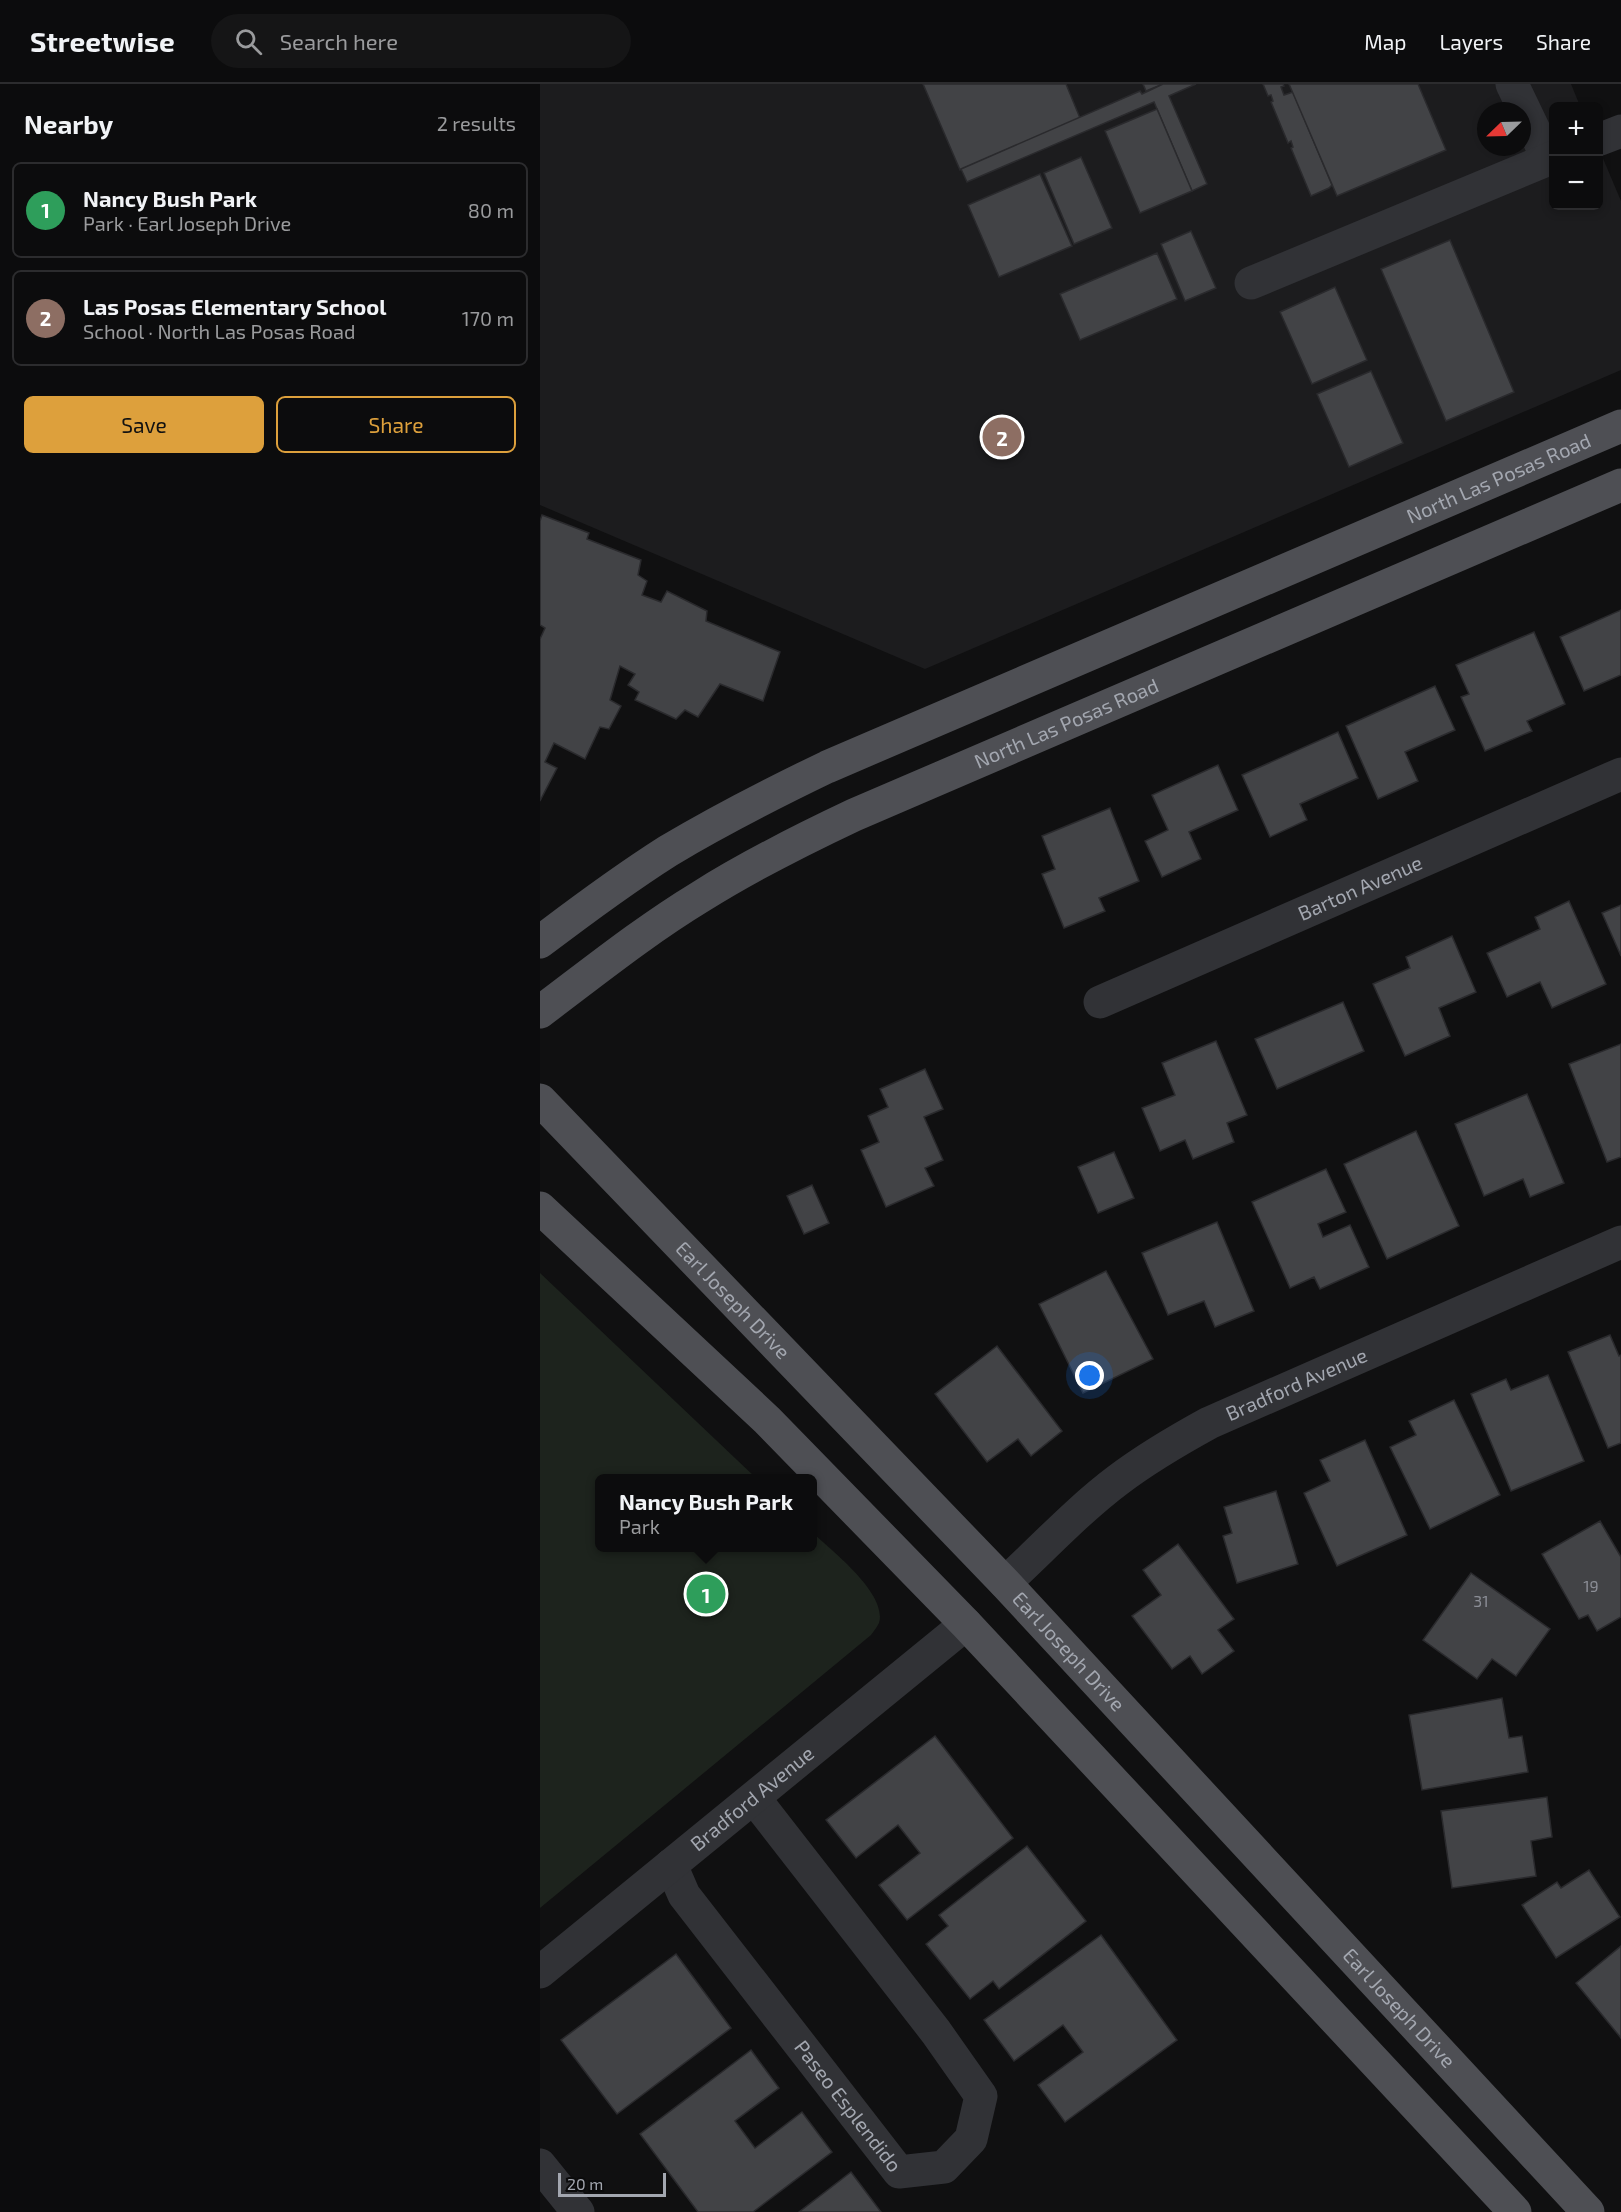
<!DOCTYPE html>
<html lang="en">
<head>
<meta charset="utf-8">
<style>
	:root { --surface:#0c0c0d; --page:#151516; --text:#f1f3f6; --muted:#9a9b9d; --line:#2c2c2e; --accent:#dda03c }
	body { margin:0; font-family:"Exo 2",sans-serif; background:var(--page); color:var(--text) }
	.controls { position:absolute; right:18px; top:18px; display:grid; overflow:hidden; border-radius:9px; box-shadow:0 3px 9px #0003 }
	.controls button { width:54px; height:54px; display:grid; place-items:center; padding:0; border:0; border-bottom:2px solid var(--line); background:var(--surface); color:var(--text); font:30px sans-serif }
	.compass { position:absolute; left:937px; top:18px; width:54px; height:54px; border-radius:50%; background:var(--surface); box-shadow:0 3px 9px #0003; rotate:247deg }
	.scale { position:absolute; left:18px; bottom:15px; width:108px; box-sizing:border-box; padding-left:6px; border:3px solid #a3a7b0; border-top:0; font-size:16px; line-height:21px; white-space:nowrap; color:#a3a7b0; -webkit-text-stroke:4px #0b0b0c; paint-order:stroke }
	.you { position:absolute; left:550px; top:1292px; width:21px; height:21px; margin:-15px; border:4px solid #fff; border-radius:50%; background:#1a73e8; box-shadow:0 0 0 9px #1a73e833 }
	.badge { display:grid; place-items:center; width:39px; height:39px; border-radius:50%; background:var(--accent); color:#fff; font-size:20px; font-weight:700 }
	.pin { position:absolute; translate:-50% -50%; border:3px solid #fff; box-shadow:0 2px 6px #0006 }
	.popup { position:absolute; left:55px; top:1390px; width:222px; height:78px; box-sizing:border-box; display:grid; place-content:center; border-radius:9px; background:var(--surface); filter:drop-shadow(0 2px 4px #0005); font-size:20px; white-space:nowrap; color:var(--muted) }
	.popup b { font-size:22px; color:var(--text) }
	.popup::after { content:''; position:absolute; left:50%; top:100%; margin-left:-12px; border:12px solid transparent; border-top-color:var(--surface) }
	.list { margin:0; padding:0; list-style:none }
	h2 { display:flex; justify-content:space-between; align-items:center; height:78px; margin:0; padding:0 24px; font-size:26px }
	h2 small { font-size:20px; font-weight:400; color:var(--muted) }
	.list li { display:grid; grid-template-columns:39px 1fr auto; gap:18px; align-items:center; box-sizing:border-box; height:96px; margin:0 12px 12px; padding:0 12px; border:2px solid var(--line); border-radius:9px }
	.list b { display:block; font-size:22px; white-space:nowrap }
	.list p { margin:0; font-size:20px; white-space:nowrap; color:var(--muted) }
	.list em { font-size:20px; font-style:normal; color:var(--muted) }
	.actions { display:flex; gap:12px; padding:18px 24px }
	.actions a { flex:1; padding:14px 0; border:2px solid var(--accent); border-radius:9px; text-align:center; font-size:21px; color:var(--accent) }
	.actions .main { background:var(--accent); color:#111 }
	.icon { flex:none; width:33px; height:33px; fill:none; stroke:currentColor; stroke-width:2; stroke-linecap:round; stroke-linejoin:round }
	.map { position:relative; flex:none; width:1081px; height:2128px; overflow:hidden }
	header { display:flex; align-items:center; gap:36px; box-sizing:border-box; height:84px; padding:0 30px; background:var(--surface); border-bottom:2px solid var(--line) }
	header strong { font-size:28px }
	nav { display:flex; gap:33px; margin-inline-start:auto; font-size:21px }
	.search { width:420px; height:54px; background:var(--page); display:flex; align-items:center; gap:15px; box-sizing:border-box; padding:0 21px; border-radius:33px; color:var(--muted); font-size:22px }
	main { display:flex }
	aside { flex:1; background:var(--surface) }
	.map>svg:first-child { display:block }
</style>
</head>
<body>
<header>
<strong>Streetwise</strong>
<div class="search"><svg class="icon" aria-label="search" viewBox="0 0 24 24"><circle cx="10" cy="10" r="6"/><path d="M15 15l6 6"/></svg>Search here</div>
<nav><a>Map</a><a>Layers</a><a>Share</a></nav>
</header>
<main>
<aside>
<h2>Nearby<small>2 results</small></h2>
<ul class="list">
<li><span class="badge" style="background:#2e9e5b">1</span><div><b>Nancy Bush Park</b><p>Park · Earl Joseph Drive</p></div><em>80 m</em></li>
<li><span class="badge" style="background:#8d6e63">2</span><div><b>Las Posas Elementary School</b><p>School · North Las Posas Road</p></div><em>170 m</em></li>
</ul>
<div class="actions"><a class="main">Save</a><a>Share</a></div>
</aside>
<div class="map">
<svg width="1081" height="2128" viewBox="0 0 1081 2128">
	<rect width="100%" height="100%" fill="#101011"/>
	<path fill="#1c1c1e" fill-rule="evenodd" d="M0,0H1031L1040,22H1014V122H1058L1059,65L1081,117V286L385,585L0,421ZM946,27H982V63H946Z"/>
	<path fill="#1d231d" d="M0,1189L216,1394H60V1464H272L273,1449C292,1467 348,1510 339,1539C337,1543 333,1548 331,1551L0,1824Z"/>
	<g fill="#424346" stroke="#2a2a2d" stroke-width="1.5">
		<polygon points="383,0 526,0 540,34 420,86"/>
		<polygon points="603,0 623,0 606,7"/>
		<polygon points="623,0 656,0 629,12 667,100 652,107 614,18 427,98 421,85 600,7 602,10"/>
		<polygon points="723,0 743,0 744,2 741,3 744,11 753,8 792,101 789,104 771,112 751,64 753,63 751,57 748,59 731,18 733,17 731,11 728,12"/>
		<polygon points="749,0 878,0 906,66 797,112"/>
		<polygon points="617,25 652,107 600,129 565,47"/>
		<polygon points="541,73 572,144 534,160 504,89"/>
		<polygon points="500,90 532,162 459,193 428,121"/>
		<polygon points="651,147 676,204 645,217 621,160"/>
		<polygon points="910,156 974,308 906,337 841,185"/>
		<polygon points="617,169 637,215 540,256 520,210"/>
		<polygon points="795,203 827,276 772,300 740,228"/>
		<polygon points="831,287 863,359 809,383 777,310"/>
		<polygon points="2,431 49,449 47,455 101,476 98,491 107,497 102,511 121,518 127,507 167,527 166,537 240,568 223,617 180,600 158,633 145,626 136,635 95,616 99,608 88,601 95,590 80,582 70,616 81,622 69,645 60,643 45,675 14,659 5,678 17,684 0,717 0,555 5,544 0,541 0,437"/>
		<polygon points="1081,526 1081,591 1044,607 1020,553"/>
		<polygon points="994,548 1025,620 987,637 992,647 945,667 921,613 929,610 916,581"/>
		<polygon points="895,602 915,646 865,668 878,697 838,715 806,642"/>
		<polygon points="798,648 818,694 760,720 767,736 730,753 702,691"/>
		<polygon points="678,681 698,726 649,748 661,775 622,793 605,757 628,746 612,711"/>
		<polygon points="570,724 599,797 559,814 565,827 524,844 502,790 515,785 502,752"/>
		<polygon points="1029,817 1066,900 1012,924 1000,898 967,913 947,869 1000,845 995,833"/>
		<polygon points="1081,821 1081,872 1062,829"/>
		<polygon points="912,852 936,908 899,924 910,952 865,972 833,900 870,884 866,873"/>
		<polygon points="803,918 824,967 737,1005 715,955"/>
		<polygon points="676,957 707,1031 687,1039 694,1058 653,1075 645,1056 620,1067 602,1024 635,1011 622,979"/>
		<polygon points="1081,960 1081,1073 1067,1078 1029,980"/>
		<polygon points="385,985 403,1025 384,1033 403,1076 385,1084 394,1102 346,1123 321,1066 339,1058 328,1032 348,1023 340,1005"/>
		<polygon points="987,1010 1024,1099 990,1113 983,1095 944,1112 915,1040"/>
		<polygon points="876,1047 919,1142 847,1175 804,1080"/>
		<polygon points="574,1068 594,1114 558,1129 538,1083"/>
		<polygon points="786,1085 806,1128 778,1140 783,1153 810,1141 829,1183 780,1205 774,1193 750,1204 712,1118"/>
		<polygon points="272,1101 289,1139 264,1150 247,1112"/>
		<polygon points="677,1138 714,1227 675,1243 664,1217 628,1231 602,1169"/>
		<polygon points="566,1187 613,1275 543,1309 499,1220"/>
		<polygon points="1070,1251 1079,1272 1081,1271 1081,1359 1068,1364 1028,1268"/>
		<polygon points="457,1262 522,1347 491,1372 478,1355 447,1378 395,1310"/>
		<polygon points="1008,1291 1044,1377 971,1407 931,1310 966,1295 971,1306"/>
		<polygon points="914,1316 960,1411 890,1445 850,1363 876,1351 869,1337"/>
		<polygon points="825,1356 867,1451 797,1482 764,1409 790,1397 780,1376"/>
		<polygon points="736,1407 758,1480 697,1499 683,1452 692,1449 684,1423"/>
		<polygon points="1060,1437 1081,1473 1081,1533 1057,1547 1048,1531 1039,1535 1002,1470"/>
		<polygon points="638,1460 694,1535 678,1546 694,1567 662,1590 650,1572 632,1585 592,1532 621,1511 603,1486"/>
		<polygon points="931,1489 1010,1545 976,1592 952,1575 937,1595 883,1556"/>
		<polygon points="962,1614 969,1654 982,1652 988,1688 882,1706 869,1631"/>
		<polygon points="395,1652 473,1754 367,1836 339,1801 380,1769 358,1741 316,1774 286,1736"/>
		<polygon points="1007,1713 1012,1753 991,1757 996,1792 912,1804 901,1727"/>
		<polygon points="487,1762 546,1837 459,1905 453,1897 430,1915 386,1860 408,1842 399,1831"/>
		<polygon points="1049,1786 1080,1833 1016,1874 982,1821 1017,1798 1021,1804"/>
		<polygon points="561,1851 637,1956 525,2038 498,2001 543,1968 523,1941 474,1977 444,1936"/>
		<polygon points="1081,1862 1081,1954 1036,1899"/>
		<polygon points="136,1870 191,1944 77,2030 21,1956"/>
		<polygon points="211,1966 239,2004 195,2037 215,2064 262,2028 292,2068 213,2128 158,2128 100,2050"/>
		<polygon points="311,2088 341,2128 259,2128"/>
	</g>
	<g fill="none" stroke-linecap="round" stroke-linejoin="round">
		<g stroke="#313236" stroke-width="33">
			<polyline points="972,0 1008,75"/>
			<polyline points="1058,56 1081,47"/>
			<polyline points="711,199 1014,73"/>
			<path id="s1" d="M560,918L1081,690"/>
			<path id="s2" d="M465,1499C502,1465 538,1426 578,1396C607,1374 638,1356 669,1339L1081,1158"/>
			<path id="s3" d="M131,1781L144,1811L359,2088L404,2083L431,2055L441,2012L396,1948L214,1714"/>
			<path id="s4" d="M0,1888L426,1540"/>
			<polyline points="0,2081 38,2128"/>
		</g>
		<g stroke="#4e4f54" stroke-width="33">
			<path id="s5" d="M0,858C42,826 84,795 128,767C180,736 233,709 287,683L1081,342"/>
			<path id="s6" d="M0,928C52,889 104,847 160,813C209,782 261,756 314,731L1081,401"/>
			<path id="s7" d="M0,1016L465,1499L1048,2128"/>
			<polyline points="0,1124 227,1336 426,1540 975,2128"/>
		</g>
	</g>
	<g text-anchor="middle" stroke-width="5" stroke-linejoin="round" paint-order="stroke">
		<g font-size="16" fill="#8b8e96">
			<text x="1051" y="1508">19</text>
			<text x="941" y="1523">31</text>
		</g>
		<g font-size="20" fill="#a3a7b0" stroke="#0b0b0c">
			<text dy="7" stroke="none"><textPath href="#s5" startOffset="1068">North Las Posas Road</textPath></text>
			<text dy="7" stroke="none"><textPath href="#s6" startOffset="603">North Las Posas Road</textPath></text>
			<text dy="7" stroke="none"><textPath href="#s1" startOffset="284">Barton Avenue</textPath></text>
			<text dy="7" stroke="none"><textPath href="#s7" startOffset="278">Earl Joseph Drive</textPath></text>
			<text dy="7" stroke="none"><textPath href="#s2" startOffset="356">Bradford Avenue</textPath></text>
			<text dy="7" stroke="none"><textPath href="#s7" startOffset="764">Earl Joseph Drive</textPath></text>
			<text dy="7" stroke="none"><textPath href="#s4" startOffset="274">Bradford Avenue</textPath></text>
			<text dy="7" stroke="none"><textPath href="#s7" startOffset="1250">Earl Joseph Drive</textPath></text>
			<text dy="7" stroke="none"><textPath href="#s3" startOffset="300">Paseo Esplendido</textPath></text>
		</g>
	</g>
</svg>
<div class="controls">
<button>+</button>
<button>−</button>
</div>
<svg class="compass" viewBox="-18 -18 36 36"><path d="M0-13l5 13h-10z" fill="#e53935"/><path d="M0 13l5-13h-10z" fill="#9a9b9d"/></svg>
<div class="scale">20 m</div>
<div class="you"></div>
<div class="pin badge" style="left:166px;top:1510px;background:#2e9e5b">1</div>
<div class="popup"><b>Nancy Bush Park</b>Park</div>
<div class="pin badge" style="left:462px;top:353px;background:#8d6e63">2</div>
</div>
</main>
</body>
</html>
